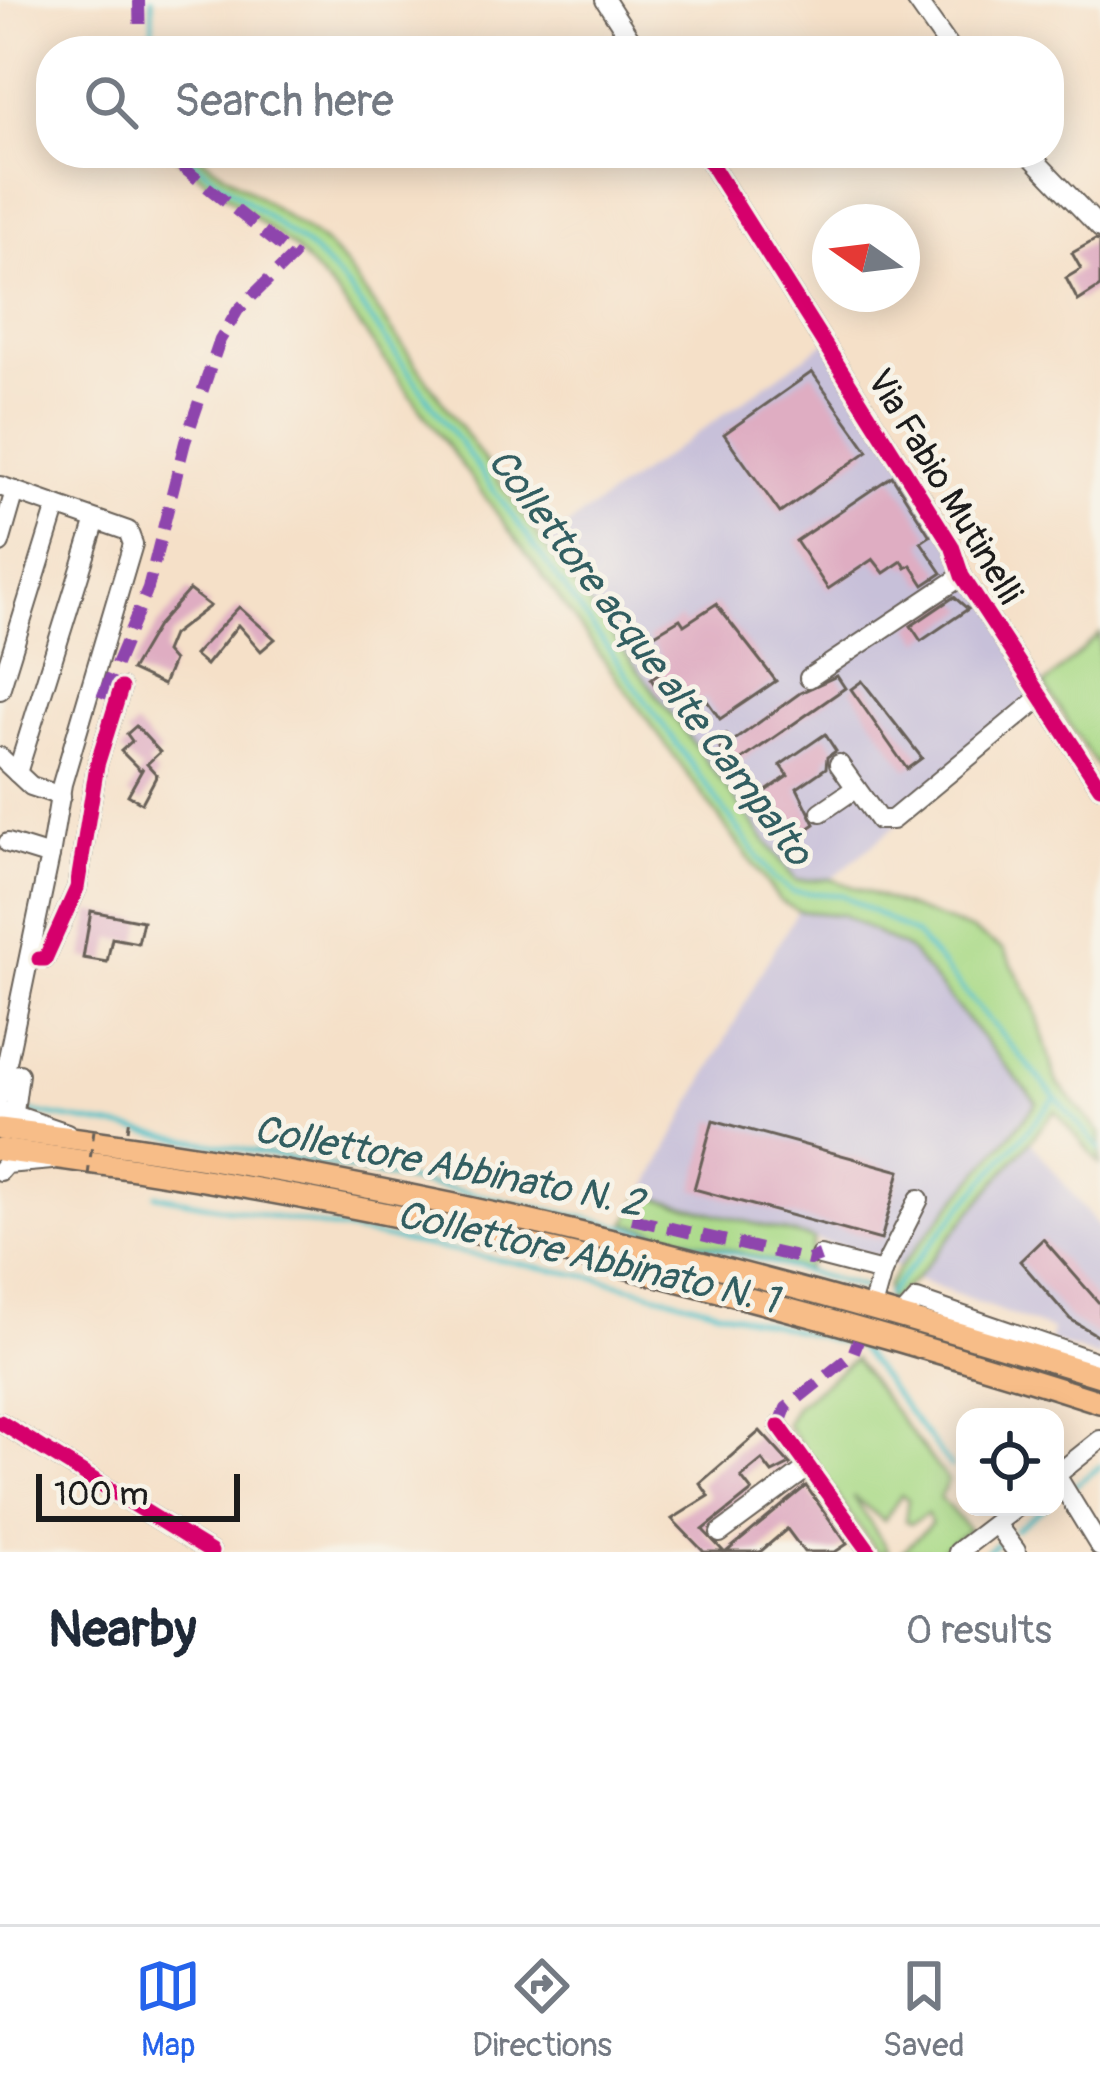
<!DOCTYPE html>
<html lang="en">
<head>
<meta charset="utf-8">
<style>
	:root { --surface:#fff; --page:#f2f2f3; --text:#1f2937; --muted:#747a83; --line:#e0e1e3; --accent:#2563eb }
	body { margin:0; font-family:Pangolin,sans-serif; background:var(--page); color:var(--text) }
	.controls { position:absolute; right:36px; bottom:36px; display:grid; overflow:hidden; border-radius:24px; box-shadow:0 6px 30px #0003 }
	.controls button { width:108px; height:108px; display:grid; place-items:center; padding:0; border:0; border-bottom:3px solid var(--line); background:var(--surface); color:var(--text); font:60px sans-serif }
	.compass { position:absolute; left:812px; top:204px; width:108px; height:108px; border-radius:50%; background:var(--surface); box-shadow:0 6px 30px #0003; rotate:284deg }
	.scale { position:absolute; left:36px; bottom:30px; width:204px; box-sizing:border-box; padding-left:12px; border:6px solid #1c1c1c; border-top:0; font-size:33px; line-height:42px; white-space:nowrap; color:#1c1c1c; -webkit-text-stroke:9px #f7f3e8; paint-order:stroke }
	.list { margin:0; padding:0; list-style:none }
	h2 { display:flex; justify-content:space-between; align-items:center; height:156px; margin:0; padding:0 48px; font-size:51px }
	h2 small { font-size:39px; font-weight:400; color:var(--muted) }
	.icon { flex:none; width:66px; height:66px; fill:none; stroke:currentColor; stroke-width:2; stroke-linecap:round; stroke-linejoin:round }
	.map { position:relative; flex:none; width:1100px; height:1552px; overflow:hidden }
	.search { position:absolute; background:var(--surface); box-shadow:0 6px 30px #0003; left:36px; right:36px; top:36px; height:132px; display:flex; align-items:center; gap:30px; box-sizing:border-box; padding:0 42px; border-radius:48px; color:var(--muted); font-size:45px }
	.sheet { height:372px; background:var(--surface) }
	nav { display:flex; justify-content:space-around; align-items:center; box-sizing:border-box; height:168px; border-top:3px solid var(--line); background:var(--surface); font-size:33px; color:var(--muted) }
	nav a { display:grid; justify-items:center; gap:6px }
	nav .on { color:var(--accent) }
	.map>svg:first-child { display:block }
</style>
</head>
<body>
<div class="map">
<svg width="1100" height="1552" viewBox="0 0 1100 1552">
	<rect width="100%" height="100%" fill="#f7f3e8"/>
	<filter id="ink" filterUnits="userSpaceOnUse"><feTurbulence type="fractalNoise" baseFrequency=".00833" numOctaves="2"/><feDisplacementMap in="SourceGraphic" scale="24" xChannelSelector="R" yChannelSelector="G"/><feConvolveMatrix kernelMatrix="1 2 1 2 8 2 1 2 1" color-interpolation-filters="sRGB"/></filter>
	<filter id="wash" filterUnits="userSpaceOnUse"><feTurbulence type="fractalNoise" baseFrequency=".004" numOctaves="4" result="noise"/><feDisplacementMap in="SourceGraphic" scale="48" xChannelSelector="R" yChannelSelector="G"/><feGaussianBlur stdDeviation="2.7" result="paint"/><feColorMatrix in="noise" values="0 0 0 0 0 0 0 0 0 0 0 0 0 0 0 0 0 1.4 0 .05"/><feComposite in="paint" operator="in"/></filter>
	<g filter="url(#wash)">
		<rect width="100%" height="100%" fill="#f5e0c8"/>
		<g fill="#c7c0d9">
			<polygon points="830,339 1044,685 909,815 831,879 796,882 543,543"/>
			<polygon points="819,910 843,915 909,950 1037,1104 899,1268 877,1256 643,1195 765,965 798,911"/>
			<polygon points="1030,1140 1100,1229 1100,1358 1050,1341 1052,1330 915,1279"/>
		</g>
		<g fill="#aada88" stroke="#637b52" stroke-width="3">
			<polygon points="171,153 195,153 323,242 346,266 543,543 796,881 831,879 971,930 1004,950 1034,1004 1056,1081 1100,1133 1100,1164 1055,1111 915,1279 887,1303 887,1286 899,1268 1037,1103 909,950 843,915 798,911 779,900 339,297 294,248"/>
			<polygon points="1100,634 1100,771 1044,685"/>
			<polygon points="643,1195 814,1239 806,1270 626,1223"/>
			<polygon points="854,1359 948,1481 940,1497 969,1530 938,1552 902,1552 931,1524 927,1514 910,1524 905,1521 908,1499 901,1495 884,1521 853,1496 889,1552 877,1552 786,1424 796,1406"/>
		</g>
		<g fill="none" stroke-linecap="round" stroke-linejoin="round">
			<g stroke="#53c1c9" stroke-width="4.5">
				<polyline points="152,0 153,51"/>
				<polyline points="183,153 314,252 349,289 774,879 793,892 842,895 915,934 1100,1149"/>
				<path d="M32,1112C312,1161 590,1210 864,1288"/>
				<polyline points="156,1195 596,1278 858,1347 951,1467"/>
				<polyline points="887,1295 1055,1098"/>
				<polyline points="1074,1486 1100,1466"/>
				<polyline points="1015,1530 1046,1507"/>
				<polyline points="986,1552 997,1544"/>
			</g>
		</g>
		<g id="blocks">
			<g fill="#dfadc2">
				<polygon points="1095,240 1100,241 1100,287 1078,301 1066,278 1081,269 1072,253"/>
				<polygon points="812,372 868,451 780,513 724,434"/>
				<polygon points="892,476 930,536 921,542 942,573 924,585 911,565 906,568 902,561 884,573 873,559 828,589 796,541"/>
				<polygon points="189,590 210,606 172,635 165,652 173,661 163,685 131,670 157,626"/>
				<polygon points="954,597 968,609 921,641 911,626"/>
				<polygon points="716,604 776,681 720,719 705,698 695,706 677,683 661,694 651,679 668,666 648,638 680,619 684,625"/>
				<polygon points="239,607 275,639 261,651 238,625 206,665 194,655"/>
				<polygon points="837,676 845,688 733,766 716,742 726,734 732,742 800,693"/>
				<polygon points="862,681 922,758 907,769 851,689"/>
				<polygon points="136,726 160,752 147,764 157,775 142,803 128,795 143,768 140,770 121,751 132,741 127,734"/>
				<polygon points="825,734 836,751 827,757 826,768 797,788 815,824 796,837 765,792 788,776 780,765"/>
				<polygon points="91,911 143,921 138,943 112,938 107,962 83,958"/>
				<polygon points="713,1120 900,1171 881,1240 694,1189"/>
				<polygon points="1043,1239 1100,1304 1100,1337 1070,1319 1020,1261"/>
				<polygon points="760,1431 790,1464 772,1473 762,1460 741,1477 752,1491 703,1530 724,1552 704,1552 672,1519 709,1496 700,1483"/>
				<polygon points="806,1486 847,1544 835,1552 804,1552 787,1529 760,1552 726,1552"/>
			</g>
		</g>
	</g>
	<g filter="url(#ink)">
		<use href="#blocks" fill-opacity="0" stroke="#686158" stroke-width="3"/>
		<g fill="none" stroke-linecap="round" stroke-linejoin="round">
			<g stroke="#686158" stroke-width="22">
				<g id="minor">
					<polyline points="605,0 638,51"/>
					<polyline points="916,0 952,51"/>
					<polyline points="704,153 952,546 962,576 1100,787"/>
					<polyline points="1028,153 1100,228"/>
					<polyline points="0,486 128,531 133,544 62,784 50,856"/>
					<polyline points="0,543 15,491"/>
					<polyline points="809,678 962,576"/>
					<polyline points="0,690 57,506"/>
					<polyline points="0,757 31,786 61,796"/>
					<polyline points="839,764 879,820 892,820 1041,697"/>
					<polyline points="17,773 96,520"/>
					<polyline points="821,812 856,788"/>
					<polyline points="39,959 45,959 77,888 97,765 121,688"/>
					<polyline points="0,1096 50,856 8,843"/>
					<polyline points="0,1110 67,1133"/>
					<polyline points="14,1112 19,1074"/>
					<polyline points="0,1171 6,1164 52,1160"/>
					<polyline points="820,1256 882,1272 872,1308"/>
					<polyline points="882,1272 919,1199"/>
					<polyline points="903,1316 917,1300 1100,1363"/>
					<polyline points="0,1422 211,1552"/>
					<polyline points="779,1426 870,1552"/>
					<polyline points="1056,1475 1100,1547"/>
					<polyline points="1055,1476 1100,1440"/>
					<polyline points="996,1524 1016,1551"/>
					<polyline points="720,1533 809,1467"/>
					<polyline points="958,1552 1017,1507"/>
				</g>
			</g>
			<g stroke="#686158" stroke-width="26">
				<g id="major">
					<path d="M0,1129C373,1173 741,1265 1100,1376"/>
					<path d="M0,1150C375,1197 741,1287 1100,1402"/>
				</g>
			</g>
			<polyline stroke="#686158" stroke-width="3" stroke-dasharray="9 9" stroke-linecap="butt" points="128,1130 130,1117"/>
			<use href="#minor" stroke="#fff" stroke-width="18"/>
			<use href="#major" stroke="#f7bd88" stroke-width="21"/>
			<polyline stroke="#686158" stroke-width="3" stroke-dasharray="9 9" stroke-linecap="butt" points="88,1175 94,1130"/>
			<g stroke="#8e44ad" stroke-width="12" stroke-dasharray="24 12" stroke-linecap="butt">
				<polyline points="139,0 140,51"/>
				<polyline points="102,698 148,588 185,442 220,340 238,310 293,256 165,153"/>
				<polyline points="632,1219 809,1260 820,1256"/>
				<polyline points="779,1426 786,1408 853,1354 858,1341"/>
			</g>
			<g stroke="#f7f3e8" stroke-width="22">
				<g id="cycleway">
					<polyline points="704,153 952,546 962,576 1100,787"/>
					<polyline points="39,959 45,959 77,888 97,765 121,688"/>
					<polyline points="0,1422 211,1552"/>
					<polyline points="779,1426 870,1552"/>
				</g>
			</g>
			<use href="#cycleway" stroke="#d6006c" stroke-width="15"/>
		</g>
	</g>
	<g text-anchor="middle" stroke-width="10" stroke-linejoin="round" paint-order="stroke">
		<g font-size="36" fill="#1c1c1c" stroke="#f7f3e8">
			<text transform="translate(946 486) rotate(59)" y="13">Via Fabio Mutinelli</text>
		</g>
		<g font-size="39" font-style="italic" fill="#325e61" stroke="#f7f3e8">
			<text transform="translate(651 656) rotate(53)" y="14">Collettore acque alte Campalto</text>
			<text transform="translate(449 1165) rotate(11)" y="14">Collettore Abbinato N. 2</text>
			<text transform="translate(588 1256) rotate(13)" y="14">Collettore Abbinato N. 1</text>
		</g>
	</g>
</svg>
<div class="controls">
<button><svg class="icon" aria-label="locate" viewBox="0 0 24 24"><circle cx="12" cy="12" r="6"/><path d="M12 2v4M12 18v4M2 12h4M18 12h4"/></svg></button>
</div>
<svg class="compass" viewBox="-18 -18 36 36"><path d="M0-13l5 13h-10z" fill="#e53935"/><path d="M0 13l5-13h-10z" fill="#747a83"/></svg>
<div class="scale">100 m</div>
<div class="search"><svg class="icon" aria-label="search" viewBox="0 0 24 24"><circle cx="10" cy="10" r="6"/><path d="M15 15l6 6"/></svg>Search here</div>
</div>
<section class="sheet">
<h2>Nearby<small>0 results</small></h2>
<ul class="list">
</ul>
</section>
<nav>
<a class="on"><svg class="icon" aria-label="map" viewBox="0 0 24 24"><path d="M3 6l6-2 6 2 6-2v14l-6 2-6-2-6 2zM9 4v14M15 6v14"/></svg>Map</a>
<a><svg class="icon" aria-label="directions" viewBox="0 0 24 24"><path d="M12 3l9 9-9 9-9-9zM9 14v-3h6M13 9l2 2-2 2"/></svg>Directions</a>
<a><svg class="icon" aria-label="saved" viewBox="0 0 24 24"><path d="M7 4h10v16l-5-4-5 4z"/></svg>Saved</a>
</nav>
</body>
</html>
